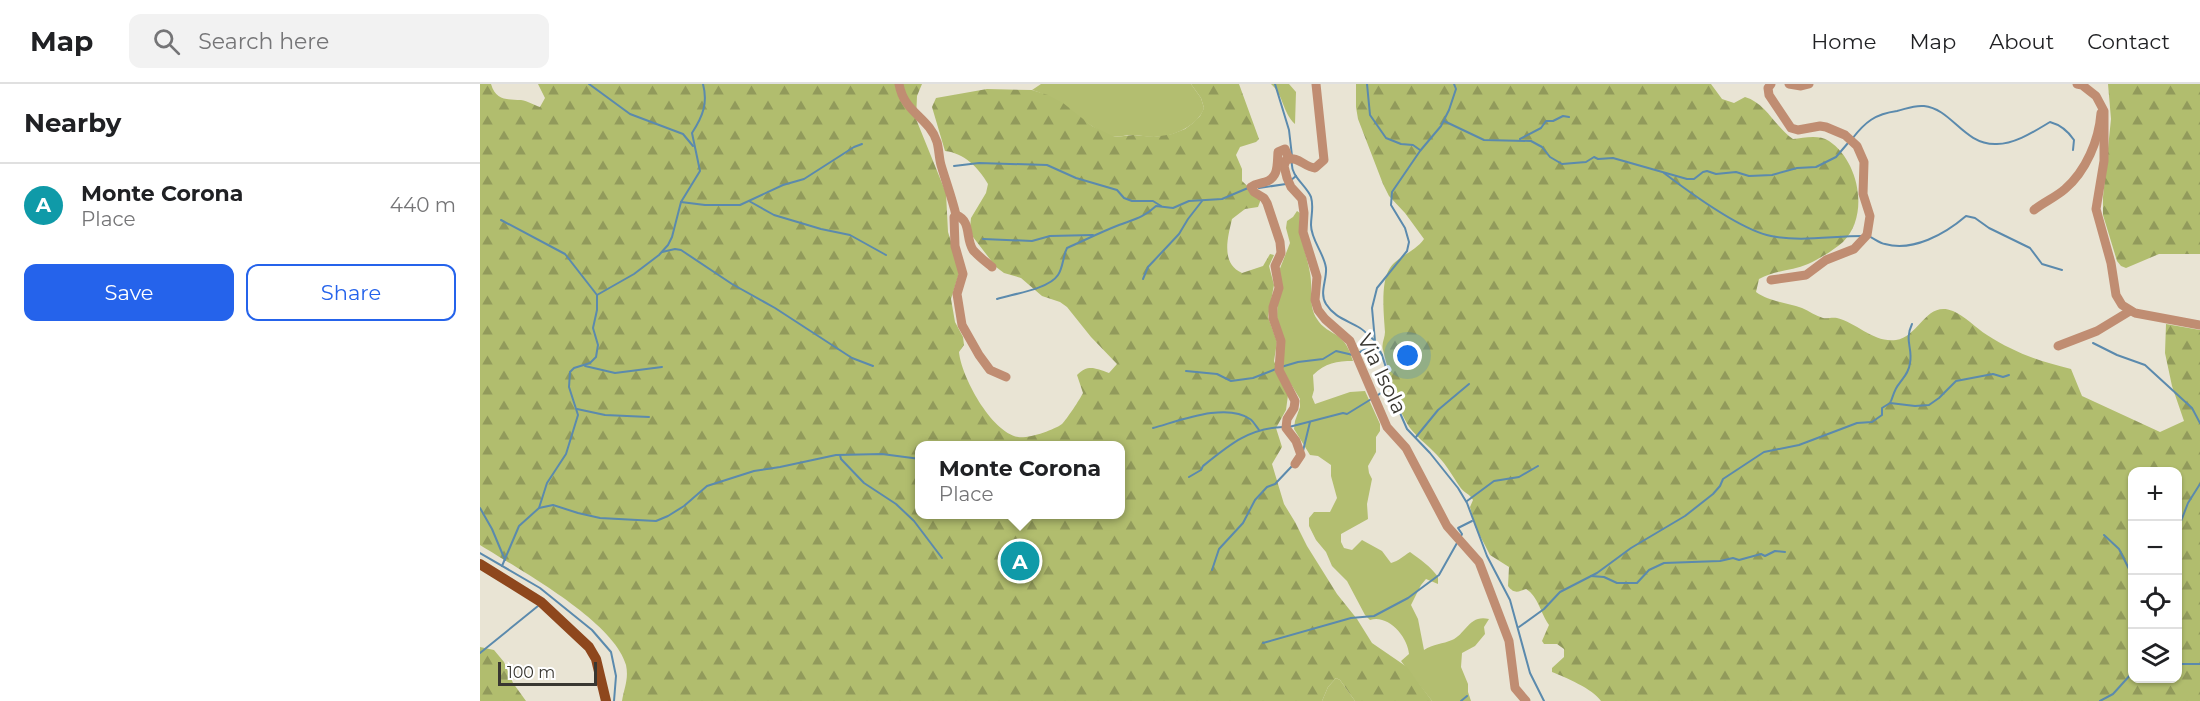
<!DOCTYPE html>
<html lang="en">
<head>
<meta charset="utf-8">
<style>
	:root { --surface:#fff; --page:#f2f2f2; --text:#202124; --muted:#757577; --line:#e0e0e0; --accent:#2563eb }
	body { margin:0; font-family:Montserrat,sans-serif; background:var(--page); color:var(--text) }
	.controls { position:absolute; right:18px; bottom:18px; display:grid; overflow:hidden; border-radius:12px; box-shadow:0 2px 4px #0004 }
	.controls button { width:54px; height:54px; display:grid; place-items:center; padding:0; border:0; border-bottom:2px solid var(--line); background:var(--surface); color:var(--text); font:30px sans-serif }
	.scale { position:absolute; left:18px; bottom:15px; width:99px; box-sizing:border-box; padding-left:6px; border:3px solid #393731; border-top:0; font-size:16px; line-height:21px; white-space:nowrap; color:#393731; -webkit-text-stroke:4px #fff; paint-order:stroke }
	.you { position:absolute; left:928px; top:272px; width:21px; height:21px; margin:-15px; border:4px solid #fff; border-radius:50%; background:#1a73e8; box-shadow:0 0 0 9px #1a73e833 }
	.badge { display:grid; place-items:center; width:39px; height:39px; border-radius:50%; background:var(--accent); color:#fff; font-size:20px; font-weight:700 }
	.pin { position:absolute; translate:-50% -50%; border:3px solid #fff; box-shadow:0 2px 6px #0006 }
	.popup { position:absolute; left:435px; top:357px; width:210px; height:78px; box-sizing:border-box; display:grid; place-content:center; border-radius:12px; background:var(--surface); filter:drop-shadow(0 2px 4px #0005); font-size:20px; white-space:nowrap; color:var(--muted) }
	.popup b { font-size:22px; color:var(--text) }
	.popup::after { content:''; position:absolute; left:50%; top:100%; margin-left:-12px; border:12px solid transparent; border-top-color:var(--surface) }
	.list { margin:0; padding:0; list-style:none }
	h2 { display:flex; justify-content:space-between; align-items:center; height:78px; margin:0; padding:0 24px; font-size:26px }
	h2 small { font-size:20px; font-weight:400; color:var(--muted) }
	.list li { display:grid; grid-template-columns:39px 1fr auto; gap:18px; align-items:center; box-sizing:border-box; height:84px; padding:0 24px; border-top:2px solid var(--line) }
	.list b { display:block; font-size:22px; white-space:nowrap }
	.list p { margin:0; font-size:20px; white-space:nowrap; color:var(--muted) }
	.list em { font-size:20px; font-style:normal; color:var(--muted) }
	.actions { display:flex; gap:12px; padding:18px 24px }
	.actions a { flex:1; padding:14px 0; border:2px solid var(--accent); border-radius:12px; text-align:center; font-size:21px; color:var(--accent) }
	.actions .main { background:var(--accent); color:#fff }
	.icon { flex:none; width:33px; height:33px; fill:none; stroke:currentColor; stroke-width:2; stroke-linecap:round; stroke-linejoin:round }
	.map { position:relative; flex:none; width:1720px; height:617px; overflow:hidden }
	header { display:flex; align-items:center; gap:36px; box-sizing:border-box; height:84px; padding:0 30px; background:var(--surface); border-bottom:2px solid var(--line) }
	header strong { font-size:28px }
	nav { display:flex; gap:33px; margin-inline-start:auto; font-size:21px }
	.search { width:420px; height:54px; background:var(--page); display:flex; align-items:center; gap:15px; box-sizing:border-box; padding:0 21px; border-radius:12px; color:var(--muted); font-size:22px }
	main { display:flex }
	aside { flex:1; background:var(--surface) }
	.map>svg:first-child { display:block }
</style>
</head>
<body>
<header>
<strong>Map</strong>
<div class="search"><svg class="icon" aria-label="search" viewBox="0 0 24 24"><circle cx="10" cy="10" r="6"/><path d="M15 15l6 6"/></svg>Search here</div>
<nav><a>Home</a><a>Map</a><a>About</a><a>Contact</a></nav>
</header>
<main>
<aside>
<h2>Nearby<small></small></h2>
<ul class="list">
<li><span class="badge" style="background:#0f9aa8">A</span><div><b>Monte Corona</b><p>Place</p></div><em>440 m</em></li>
</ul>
<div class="actions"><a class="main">Save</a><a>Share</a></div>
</aside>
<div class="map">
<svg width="1720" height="617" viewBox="0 0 1720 617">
	<defs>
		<pattern id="forest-firs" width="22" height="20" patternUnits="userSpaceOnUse" patternTransform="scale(1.5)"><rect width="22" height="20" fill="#b1bd6e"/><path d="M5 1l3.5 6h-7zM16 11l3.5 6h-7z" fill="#919a5b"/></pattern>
	</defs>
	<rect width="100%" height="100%" fill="#e9e4d4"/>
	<g fill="#b3be70">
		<path d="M561,0H711L721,14L724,24C718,42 693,53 674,53C667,53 659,51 651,51C643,51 635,55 628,51C600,38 585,16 552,6Z"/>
		<path d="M791,0H809L816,8L815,40C802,28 804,11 791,0Z"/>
		<path d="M817,127L820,129C818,154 826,166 830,189C833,204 828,222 837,235C842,244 851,247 859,253C867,259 870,268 873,277C857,277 845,279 833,291L834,306L832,313L835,320L870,308L885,307L900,340V347L896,353V368L888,382L889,389L892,395L887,420L888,435L861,450V458L864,464L872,466L882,456L902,467L911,479C919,477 923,472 930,468C941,476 950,482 958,493V500L946,495L941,501L931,521L938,535L944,566C953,560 963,560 972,556C986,550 989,530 1009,535L1004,543L1005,550L995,562L982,569L981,583L988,600V608L991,617H952L921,577L929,570C928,553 908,530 890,536L885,531L867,497L852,482L846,468L836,456L829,442V434L834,428H850L857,414L851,392V381L838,372L830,371L814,345L815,337L820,323V315L803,287L797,233L799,187L810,159L806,144L807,137L813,133Z"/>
		<polygon points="856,594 860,596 875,617 842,617 848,603"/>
	</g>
	<g fill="url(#forest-firs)" fill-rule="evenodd">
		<path d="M0,0H11C16,17 27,15 41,16C48,17 54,21 60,23L65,14L58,0H442L437,12L436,35L466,109L468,148L480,186L471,215L475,238L483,253L484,261L479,268C481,292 511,348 538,353C548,355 574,346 582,340C587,335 600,315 603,309L597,291C608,280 615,284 629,289L637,280L611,253L587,223L580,218L562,212L541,194L524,189L516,183L493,153L490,144L491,134L506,109L508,100C499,84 484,69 465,67L452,23L456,14L507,5L552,6L568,11L583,19L612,42L635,53L653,51L675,53L692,50L705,45L713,39L720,32L724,24L721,14L711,0H759L779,55L776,58L760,63L756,71L762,85V97L781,115L778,123L765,125L752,135C748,153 740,179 762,189L783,182L790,170L794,171L789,182L794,201L788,233L797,258L794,277L808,311L806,326L796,344L802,363L792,380L804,420L815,438L827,462L857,510L877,535L892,559L927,583L952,617H875L860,596L856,594L848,603L842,617H142C144,604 149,595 146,581C134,537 38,485 0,461ZM440,362H640V430H440Z"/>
		<path d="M876,0H1231L1242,15L1254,19L1265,13C1286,19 1295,43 1313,55C1324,54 1338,50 1349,57C1379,77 1390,131 1363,158C1354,166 1339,175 1328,180C1312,187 1295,186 1279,195L1276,208C1290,218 1306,218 1322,224C1329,227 1336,232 1343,234C1347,235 1352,233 1357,234C1377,239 1394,259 1416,256C1440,252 1446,216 1473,227C1485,232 1496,244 1507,251C1535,269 1559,277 1591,285L1602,312L1680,348L1704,337L1692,302L1685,269L1686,240L1720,246V617H1121C1113,605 1085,593 1072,588V584L1084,573V565L1077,560H1064L1062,557L1069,541C1061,530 1058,512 1046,505C1038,508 1034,510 1028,502L1029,483L1010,471L995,442L990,423L993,416C990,410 984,409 980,403C972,391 964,377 953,367C945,359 937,353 930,344C915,322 910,291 903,266C901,260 905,254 905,248C904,232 900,198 910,184C917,173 936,167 944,155L925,129L909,112L903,100L878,35L876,23ZM1652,388H1698V594H1652Z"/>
		<polygon points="1628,0 1720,0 1720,170 1679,170 1646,184 1641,182 1637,177 1623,131 1623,113 1631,35"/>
		<polygon points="0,563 14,566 24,578 33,599 46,617 0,617"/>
	</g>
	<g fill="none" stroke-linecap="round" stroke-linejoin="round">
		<g stroke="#5b8aad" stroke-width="2">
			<polyline points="109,0 150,30 203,50 213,62"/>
			<polyline points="795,0 809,46 812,72"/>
			<polyline points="887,0 890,31 906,54 921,60 933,61 940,66"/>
			<polyline points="974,0 976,5 969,26 961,42 940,67 912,108 911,121 925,144 929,158 927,167 897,204 892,224 895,257 902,271 920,329 927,345 950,369 978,404 987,419 1007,472 1030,516 1050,589 1064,617"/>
			<polyline points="964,37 1004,56 1051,57 1062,63 1070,73 1082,80 1106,78 1114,73 1118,75 1133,74 1207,95 1214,95 1223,88 1227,87 1236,90 1256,88 1269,92 1292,91 1317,84 1336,83 1356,73 1368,59"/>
			<polyline points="1040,55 1061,44 1066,37 1073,37 1083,32 1089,33"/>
			<path d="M1372,55C1385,38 1395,30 1417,27C1426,25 1433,21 1444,22C1472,25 1483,60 1515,60C1534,61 1555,47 1570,38C1581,41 1588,47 1594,56L1593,66"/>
			<path d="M812,78C810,92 826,101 831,113C834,123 831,131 831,141C831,156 844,169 846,184C847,196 839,209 846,220C855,234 867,236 880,244C885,247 889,252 894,256"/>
			<polyline points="474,82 499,79 567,81 596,94 637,106 644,114 652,117 673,117 681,122"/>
			<path d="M1184,89C1209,108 1261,146 1291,152C1320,158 1353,152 1382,152"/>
			<polyline points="810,97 816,92"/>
			<polyline points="779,104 806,100"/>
			<polyline points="269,117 294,131 341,145 370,151 406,171"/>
			<polyline points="201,118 225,121 260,121 303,101 324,95 374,63 382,60"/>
			<polyline points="21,136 85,170 117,211 117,226 113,244 118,261 116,273 110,279 94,284 90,288 89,303 98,331 86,370 67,399 59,424"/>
			<path d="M1388,152C1394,154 1399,159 1405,160C1433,168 1465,150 1486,132L1495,134L1509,144L1550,164L1562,180L1582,186"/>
			<polyline points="503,155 552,157 570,152 613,151"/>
			<polyline points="182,168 195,165 201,166 252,200 295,224 372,274 393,282"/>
			<polyline points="663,195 668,183 699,150 708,135 722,117"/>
			<path d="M117,211L154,190L179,171L188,161L192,153L201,118L220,87L212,49C223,32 228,19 223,0"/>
			<path d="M517,215C533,210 569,205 578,191C583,184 583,172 587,164C605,156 621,148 639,141C655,135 663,134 676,122L693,124L709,117L742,115L768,104"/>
			<polyline points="1613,259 1637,271 1665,281 1712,324 1720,339"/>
			<polyline points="878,269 888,264 902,271"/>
			<polyline points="105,282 135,289 182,283"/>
			<polyline points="801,283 818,278 843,275 856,267 873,271"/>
			<polyline points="706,287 737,290 751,297 773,294 796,285"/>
			<polyline points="898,311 910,302"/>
			<path d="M1411,317C1413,312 1415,304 1419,300C1424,293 1429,288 1430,279C1433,264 1424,257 1432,240"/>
			<polyline points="97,325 125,331 169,333"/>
			<polyline points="809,343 863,329 867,330 893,314"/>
			<path d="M673,344C699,337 746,318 770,335C773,337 776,342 779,346"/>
			<polyline points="936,353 958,326 989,300"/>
			<polyline points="823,367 830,338"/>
			<polyline points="360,371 361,375 384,399 416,420 434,437 462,474"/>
			<path d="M709,393L721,386L723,382C749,361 769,344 803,343"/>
			<polyline points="987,417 1014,397 1039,393 1058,382"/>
			<polyline points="0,424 12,445 25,476"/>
			<polyline points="1698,445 1708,419 1720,400"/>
			<polyline points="1624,451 1639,465 1652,491"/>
			<polyline points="980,454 982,450 978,444 992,437"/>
			<polyline points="0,469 60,504 112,546 131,568 136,592 134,617"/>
			<polyline points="22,482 39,442 59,424 73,421 98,429 120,434 176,437 188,432 204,422 227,402 274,387 300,383 356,371 402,370 440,375"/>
			<polyline points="732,486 739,465 763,439 775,416 787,403 795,400 813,381"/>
			<polyline points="1111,492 1124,493 1137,499 1157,499 1169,486 1184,479 1240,477 1253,474 1259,476 1281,470 1285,472 1295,467 1305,468"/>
			<polyline points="1039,543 1064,525 1080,508 1117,489 1151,464 1205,432 1233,410 1240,402 1243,395 1284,368 1319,361 1377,339 1392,338 1402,331 1402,324 1410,319 1435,322 1449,321 1459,314 1476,297 1513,290 1523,293 1529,291"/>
			<polyline points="783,559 871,534 894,532 928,514 959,491 977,459"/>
			<polyline points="0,569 58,522"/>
			<polyline points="1698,580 1720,580"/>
			<polyline points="981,617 987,612"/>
			<polyline points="1620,617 1633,610 1652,589"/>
		</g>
		<g stroke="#c08d72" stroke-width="9">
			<path d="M419,0C424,29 449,33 457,58C459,65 459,74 461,81C466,98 472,114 476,131L474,133L475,162L483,190L477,210L482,241L499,271L510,286L526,293"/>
			<path d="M836,0L844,76L835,84C824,83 818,71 806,76L804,82L807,94L811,103L822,115L824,129L823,148L837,193L835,216L838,226L845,235L870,257L907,343L926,364L967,442L999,478L1029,557L1035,604L1046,617"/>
			<polyline points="1291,0 1288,4 1289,11 1311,44 1318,46 1340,42 1346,43 1365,51 1377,62 1384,78 1383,110 1390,132 1387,151 1374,165 1346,176 1326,191 1291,196"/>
			<polyline points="1309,0 1321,2 1329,0"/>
			<polyline points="1597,0 1602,1 1616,12 1624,27 1624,77 1616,125 1631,179 1636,211 1642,221 1655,229 1720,241"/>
			<path d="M809,75L805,65L798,68C797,80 799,94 785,98C779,100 776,99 771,103L774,108L784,114L787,119L800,158L801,169L795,182L799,204L793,223V234L801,257L799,286L815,317L814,324L807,335L806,344L816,357L821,371L815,380"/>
			<path d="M1554,126C1564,118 1576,113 1585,105C1606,87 1619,56 1621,29"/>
			<path d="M476,131C492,137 485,154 493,166C498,172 506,178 512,183"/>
			<polyline points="1578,262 1617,247 1650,227"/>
		</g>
		<polyline stroke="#8e471d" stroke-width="10" points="0,480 61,518 109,563 116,575 126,617"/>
	</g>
	<g text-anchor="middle" stroke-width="6" stroke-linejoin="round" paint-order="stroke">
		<g font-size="21" fill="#393731" stroke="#fff">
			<text transform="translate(902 290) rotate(64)" y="7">Via Isola</text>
		</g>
	</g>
</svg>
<div class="controls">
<button>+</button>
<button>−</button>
<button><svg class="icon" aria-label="locate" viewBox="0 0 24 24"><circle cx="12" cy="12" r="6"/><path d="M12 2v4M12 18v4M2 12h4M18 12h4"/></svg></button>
<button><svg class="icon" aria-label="layers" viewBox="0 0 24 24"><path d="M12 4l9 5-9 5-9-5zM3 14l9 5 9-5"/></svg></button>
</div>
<div class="scale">100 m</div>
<div class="you"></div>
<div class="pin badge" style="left:540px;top:477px;background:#0f9aa8">A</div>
<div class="popup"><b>Monte Corona</b>Place</div>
</div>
</main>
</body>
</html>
